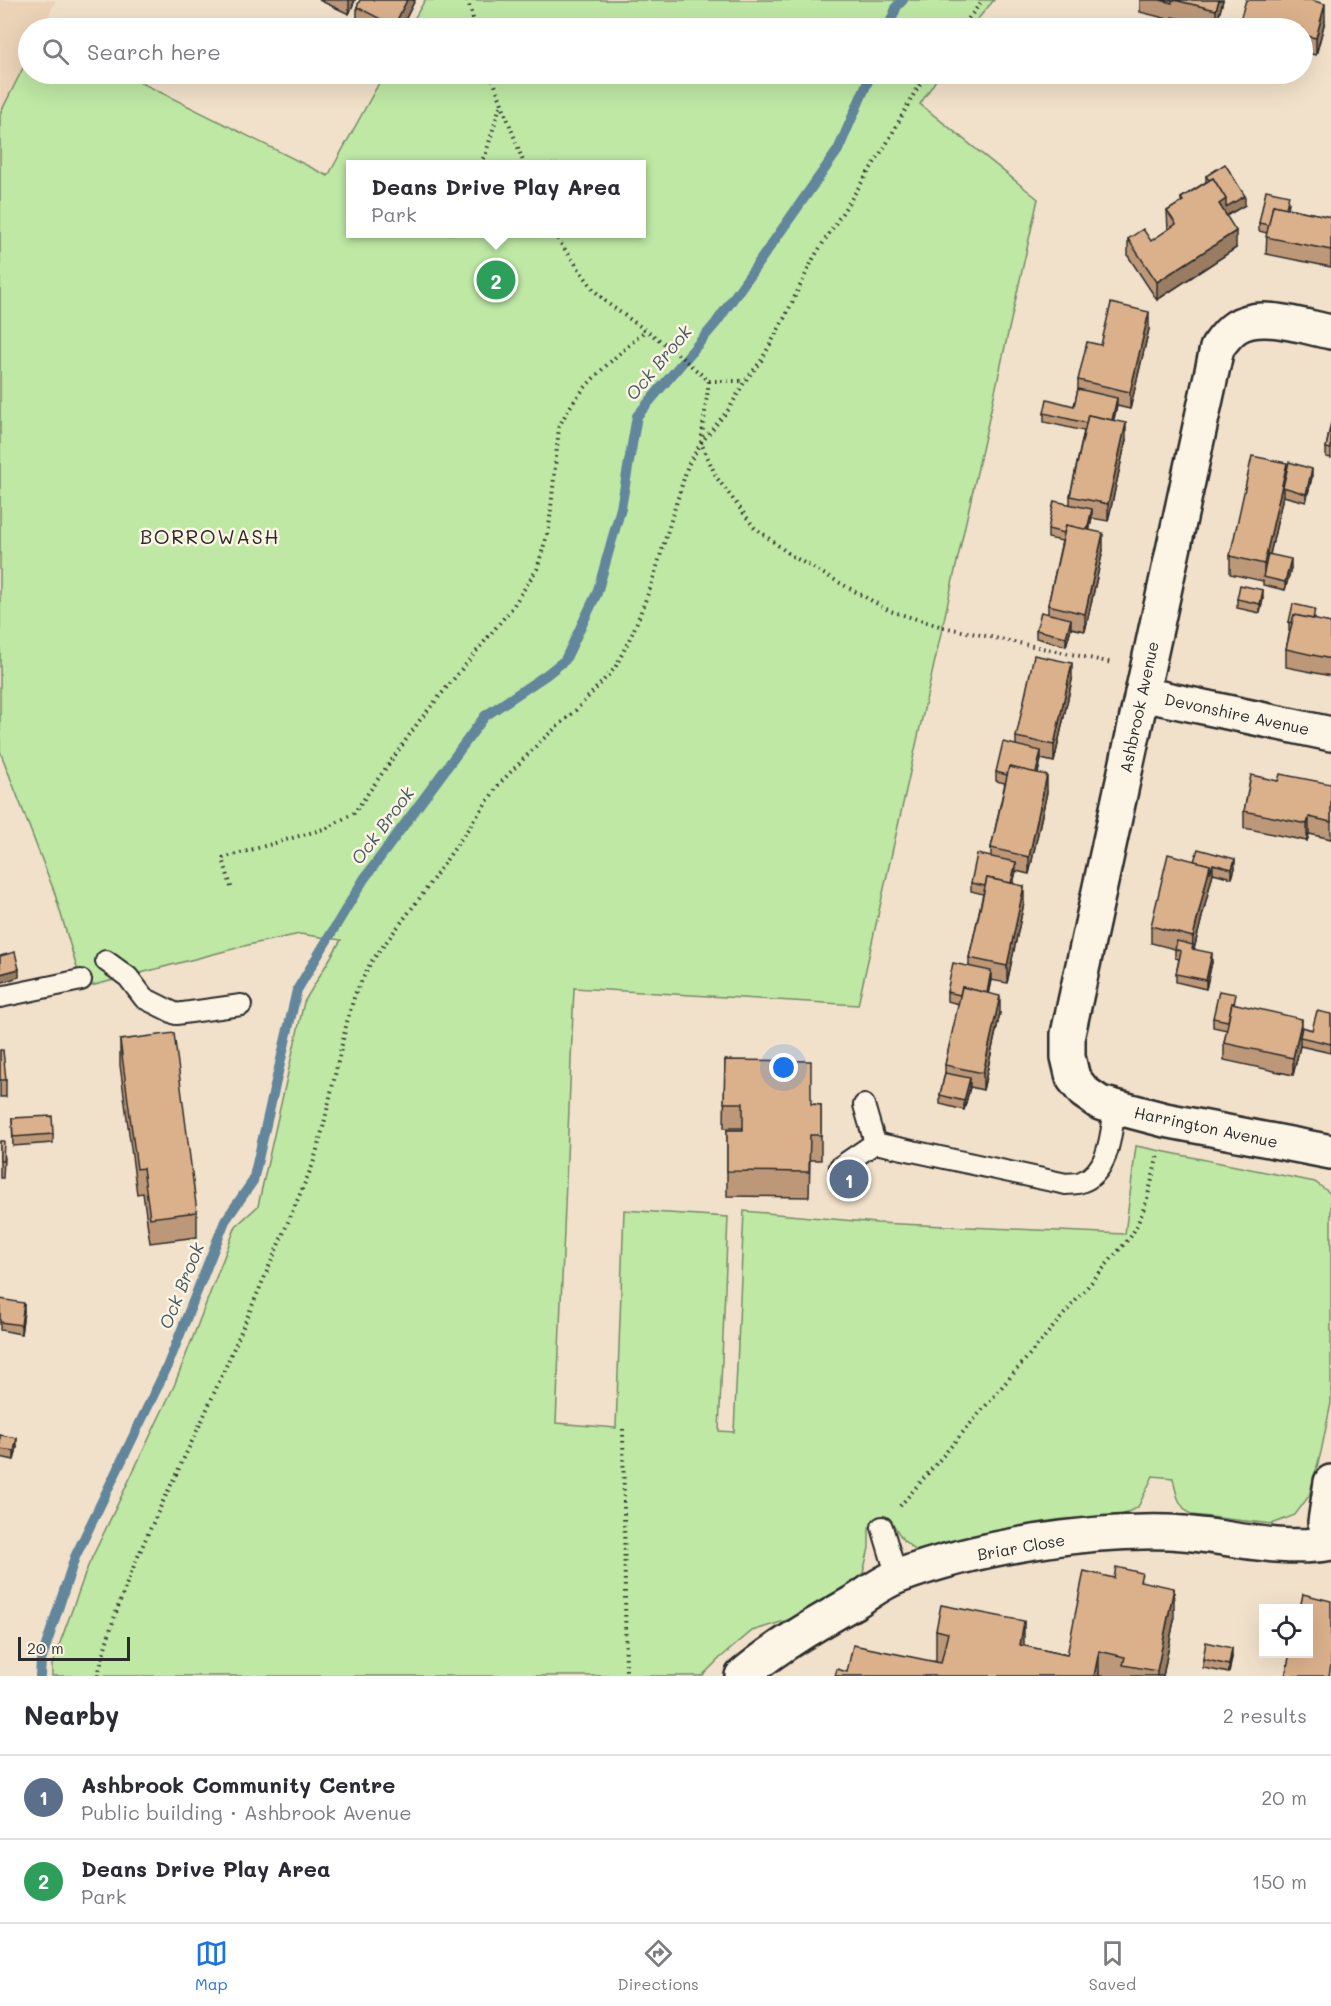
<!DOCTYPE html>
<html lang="en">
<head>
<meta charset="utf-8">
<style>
	:root { --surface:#fff; --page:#f7f7f7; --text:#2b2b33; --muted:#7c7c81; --line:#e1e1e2; --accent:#1a73e8 }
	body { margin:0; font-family:Mali,sans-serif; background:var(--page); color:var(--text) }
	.controls { position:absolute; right:18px; bottom:18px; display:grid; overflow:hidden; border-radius:0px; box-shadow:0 6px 24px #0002 }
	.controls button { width:54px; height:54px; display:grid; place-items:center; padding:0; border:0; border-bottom:2px solid var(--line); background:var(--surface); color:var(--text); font:30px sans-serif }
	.scale { position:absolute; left:18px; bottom:15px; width:112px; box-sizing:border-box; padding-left:6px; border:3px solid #2b2b2b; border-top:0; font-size:16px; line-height:21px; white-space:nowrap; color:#2b2b2b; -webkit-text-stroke:4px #fcf5e5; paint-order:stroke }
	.you { position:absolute; left:784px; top:1068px; width:21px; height:21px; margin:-15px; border:4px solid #fff; border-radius:50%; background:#1a73e8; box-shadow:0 0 0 9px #1a73e833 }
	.badge { display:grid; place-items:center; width:39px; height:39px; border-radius:50%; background:var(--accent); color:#fff; font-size:20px; font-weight:700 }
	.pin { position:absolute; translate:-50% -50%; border:3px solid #fff; box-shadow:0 2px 6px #0006 }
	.popup { position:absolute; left:346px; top:160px; width:300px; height:78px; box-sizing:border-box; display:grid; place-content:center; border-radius:0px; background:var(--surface); filter:drop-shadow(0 2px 4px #0005); font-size:20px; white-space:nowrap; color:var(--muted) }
	.popup b { font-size:22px; color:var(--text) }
	.popup::after { content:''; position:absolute; left:50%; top:100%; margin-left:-12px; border:12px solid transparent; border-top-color:var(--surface) }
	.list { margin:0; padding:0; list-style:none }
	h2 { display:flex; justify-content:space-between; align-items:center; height:78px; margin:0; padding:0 24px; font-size:26px }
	h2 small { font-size:20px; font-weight:400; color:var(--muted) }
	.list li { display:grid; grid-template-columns:39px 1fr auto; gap:18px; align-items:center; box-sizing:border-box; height:84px; padding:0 24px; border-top:2px solid var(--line) }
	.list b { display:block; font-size:22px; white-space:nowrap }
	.list p { margin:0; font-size:20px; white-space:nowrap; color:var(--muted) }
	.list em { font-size:20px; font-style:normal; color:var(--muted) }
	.icon { flex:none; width:33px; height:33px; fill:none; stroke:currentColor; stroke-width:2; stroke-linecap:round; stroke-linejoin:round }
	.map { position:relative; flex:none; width:1331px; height:1676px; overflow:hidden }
	.search { position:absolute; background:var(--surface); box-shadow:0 6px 24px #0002; left:18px; right:18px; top:18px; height:66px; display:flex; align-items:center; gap:15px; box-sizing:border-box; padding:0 21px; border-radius:33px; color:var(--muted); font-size:22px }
	.sheet { height:246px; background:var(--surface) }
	nav { display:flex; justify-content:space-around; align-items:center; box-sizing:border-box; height:84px; border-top:2px solid var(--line); background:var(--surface); font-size:16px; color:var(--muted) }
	nav a { display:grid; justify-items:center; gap:3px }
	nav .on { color:var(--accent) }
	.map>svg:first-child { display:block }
</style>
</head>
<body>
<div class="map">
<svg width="1331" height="1676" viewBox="0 0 1331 1676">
	<rect width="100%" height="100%" fill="#f2e1ca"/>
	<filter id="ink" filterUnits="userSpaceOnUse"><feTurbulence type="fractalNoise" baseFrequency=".0167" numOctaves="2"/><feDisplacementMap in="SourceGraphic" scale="12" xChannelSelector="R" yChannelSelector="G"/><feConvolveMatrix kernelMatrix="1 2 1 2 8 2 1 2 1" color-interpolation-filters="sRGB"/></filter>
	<g filter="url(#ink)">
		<polygon fill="#ebd3b7" points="0,0 56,0 43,28 28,28 28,58 0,114"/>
		<g fill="#bee8a4" stroke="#748a68" stroke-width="1.5" fill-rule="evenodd">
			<polygon points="425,0 994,0 970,28 409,28"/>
			<path d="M28,58V74H124L328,176L384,74H940L920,104L1038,199L858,1005L574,988L556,1423L616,1428L624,1210L728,1217L719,1431L734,1432L744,1211L877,1223L1125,1234L1136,1146L1315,1182L1331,1194V1403L1321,1452L1309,1496L1295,1515L1272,1524L1192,1515C1178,1506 1176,1494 1173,1478L1153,1476L1138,1507L1118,1517L1041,1524L992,1533L933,1552L915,1550L903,1540L891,1521L869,1527V1548L863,1573L849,1587L804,1615L752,1631L720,1658L702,1676H52V1665L88,1566L174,1386L236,1226L258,1206L304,1002L341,940L300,934L252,944L83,988L54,891L0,751V114ZM350,164H642V234H350Z"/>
		</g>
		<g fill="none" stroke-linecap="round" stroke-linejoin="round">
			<g stroke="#62869b" stroke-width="10">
				<polyline points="888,28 897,6 903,0"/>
				<polyline points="40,1676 41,1661 75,1557 167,1367 225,1221 253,1181 297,990 364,879 485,716 546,675 565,660 597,593 621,508 637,416 716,323 838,150 871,74"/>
			</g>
			<g stroke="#2b2b2b" stroke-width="24">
				<g id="service">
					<polyline points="106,961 128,977 144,998 176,1014 241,1005"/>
					<polyline points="0,997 81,980"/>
					<path d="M875,1143L1066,1184C1071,1183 1077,1184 1081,1182C1110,1172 1111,1132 1115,1107"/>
					<polyline points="840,1167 875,1143 864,1105"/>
					<polyline points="882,1527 897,1577"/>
				</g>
			</g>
			<g stroke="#2b2b2b" stroke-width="38">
				<g id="minor">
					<path d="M1331,332C1304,327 1261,311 1236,327C1228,332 1222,341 1217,348L1068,1034V1057L1073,1078L1084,1092L1100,1103L1165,1120L1331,1152"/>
					<polyline points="1142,694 1331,734"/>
					<polyline points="1331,1482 1325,1522 1331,1540"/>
					<path d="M742,1676C777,1646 816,1624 856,1601C870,1592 884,1581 899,1576C977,1547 1085,1530 1168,1532C1223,1534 1277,1553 1331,1543"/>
				</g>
			</g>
			<g stroke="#2b2b2b" stroke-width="4" stroke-dasharray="1.5 4.5" stroke-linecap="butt">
				<polyline points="467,0 476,28"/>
				<polyline points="961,28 983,0"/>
				<polyline points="491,74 524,164"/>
				<polyline points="480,164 486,153 501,103"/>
				<polyline points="554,234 594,290 607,303 668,346 709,381 701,443 717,478 754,527 792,556 890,611 943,627 1113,663"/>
				<polyline points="709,381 745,381"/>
				<path d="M231,887L223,858L327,828L354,813L420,720L512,608L537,569L549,528L559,427C578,386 613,360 645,331"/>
				<polyline points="623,1429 626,1676"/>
				<path d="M900,1506L1131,1236C1146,1211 1151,1183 1158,1154"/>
				<path d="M98,1676C119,1580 168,1495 208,1407C244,1326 278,1245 313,1164L323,1128L347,1022L355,994L371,962L422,895L500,783L542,740L575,711L615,668L633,632L651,586L688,465L701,443L729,409L745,381L761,361L785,317L814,257L887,143L915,92L928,74"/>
			</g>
			<use href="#service" stroke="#fcf5e5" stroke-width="20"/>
			<use href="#minor" stroke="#fcf5e5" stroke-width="33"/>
		</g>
		<g fill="#bc9878" stroke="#2b2b2b" stroke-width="1.5">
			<polygon points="319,0 355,0 349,14"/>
			<polygon points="360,0 415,0 401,28 365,28 357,24 357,7"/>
			<polygon points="1140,0 1223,0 1216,27 1172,17 1172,20 1140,12"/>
			<polygon points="1240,20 1325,21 1316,55 1302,52 1302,28 1240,28"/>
			<polygon points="1206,176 1245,205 1226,216 1236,248 1157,300 1128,256 1128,239 1151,241 1168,230 1167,211 1181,203 1181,198 1206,182"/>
			<polygon points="1289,203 1288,208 1331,217 1331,267 1266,254 1267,233 1259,231 1259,223"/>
			<polygon points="1149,329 1130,409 1117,406 1113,420 1126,440 1108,521 1092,518 1089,530 1103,550 1085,631 1071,628 1066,646 1036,638 1036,630 1048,613 1048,605 1062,541 1048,538 1048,529 1070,504 1070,496 1084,431 1044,422 1044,413 1074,406 1078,389 1078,380 1101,345"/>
			<polygon points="1331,423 1331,458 1326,457 1326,448"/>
			<polygon points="1287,471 1312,477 1306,502 1283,496 1270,554 1291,568 1285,590 1263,585 1263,581 1230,574 1230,556"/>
			<polygon points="1237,599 1263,599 1260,613 1237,608"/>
			<polygon points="1315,618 1315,620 1331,623 1331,676 1286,667 1286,649 1290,631 1289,631 1289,622"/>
			<polygon points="1072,680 1054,762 1041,759 1038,773 1047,792 1029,874 1016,871 1013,884 1024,903 1007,983 991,980 988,993 1000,1013 983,1090 970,1087 964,1110 940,1104 940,1095 945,1073 945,1065 959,1004 947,1001 947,992 969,967 969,958 983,894 971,891 971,883 991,857 991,848 1005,783 996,781 996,772 1016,745 1016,737"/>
			<polygon points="1331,784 1331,839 1309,834 1307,841 1244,828 1244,811"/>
			<polygon points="1194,861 1235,868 1232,878 1213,873 1194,949 1212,962 1206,989 1176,982 1176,974 1179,959 1175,958 1175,949 1151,943 1151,926"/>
			<polygon points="1236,1004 1302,1027 1312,1030 1331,1014 1331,1053 1300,1046 1293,1075 1224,1060 1224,1043 1227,1030 1213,1027 1213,1018"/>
			<polygon points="120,1040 197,1212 197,1237 150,1243 143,1193 137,1194 120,1065"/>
			<polygon points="0,1050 6,1080 6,1097 0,1097"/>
			<polygon points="725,1060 811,1104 821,1105 821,1160 810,1160 809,1197 727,1196 727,1130 743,1130 743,1128 724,1128"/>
			<polygon points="12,1118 53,1134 53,1143 13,1146"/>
			<polygon points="0,1141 4,1158 3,1178 0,1178"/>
			<polygon points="0,1299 24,1311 21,1334 0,1330"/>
			<polygon points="0,1435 17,1447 14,1460 0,1457"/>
			<polygon points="1114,1578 1142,1582 1174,1620 1163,1676 835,1676 847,1672 936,1661 936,1630 1024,1646 1067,1655"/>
			<polygon points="1232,1657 1229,1673 1203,1668 1203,1659"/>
		</g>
		<g fill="#997c62" stroke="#2b2b2b" stroke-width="1.5">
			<polygon points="349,0 355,0 349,14"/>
			<polygon points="407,0 415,0 401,28 394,28 394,26"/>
			<polygon points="1219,0 1223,0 1216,27 1216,10"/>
			<polygon points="1325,4 1325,21 1316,55 1316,38"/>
			<polygon points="1245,196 1245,205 1226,216 1219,204 1226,199"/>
			<polygon points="1236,231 1236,248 1157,300 1157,282"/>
			<polygon points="1149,312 1149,329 1130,409 1130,392"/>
			<polygon points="1117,398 1117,406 1110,437 1110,428"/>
			<polygon points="1126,423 1126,440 1108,521 1108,504"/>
			<polygon points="1287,463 1287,481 1283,487 1283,496 1265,577 1264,577 1264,564"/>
			<polygon points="1312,469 1312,477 1306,502 1306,494"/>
			<polygon points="1092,509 1092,518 1086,547 1086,538"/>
			<polygon points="1103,533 1103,550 1085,631 1085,614"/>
			<polygon points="1291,559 1291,568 1285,590 1285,582"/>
			<polygon points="1263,590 1263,599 1260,613 1260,604"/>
			<polygon points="1071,619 1071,628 1066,646 1066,637"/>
			<polygon points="1072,663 1072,680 1054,762 1054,745"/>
			<polygon points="1041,751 1041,760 1034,789 1034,781"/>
			<polygon points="1047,775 1047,792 1029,874 1029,857"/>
			<polygon points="1309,817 1309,834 1307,841 1307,824"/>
			<polygon points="1235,859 1235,868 1232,878 1232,869"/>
			<polygon points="1016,862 1016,871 1009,900 1009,891"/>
			<polygon points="1213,864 1213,873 1192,957 1193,937 1210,865"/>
			<polygon points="1024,886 1024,903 1007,983 1007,966"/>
			<polygon points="1212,953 1212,962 1206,989 1206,980"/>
			<polygon points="19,969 19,977 0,983 0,974"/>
			<polygon points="991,971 991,980 985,1009 985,1001"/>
			<polygon points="1000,996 1000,1013 983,1090 983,1073"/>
			<polygon points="1302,1019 1302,1036 1300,1037 1300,1046 1293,1075 1293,1058"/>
			<polygon points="970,1078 970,1087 964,1110 964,1101"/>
			<polygon points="24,1303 24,1311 21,1334 21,1325"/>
			<polygon points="17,1438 17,1447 14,1460 14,1451"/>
			<polygon points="1174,1588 1174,1620 1163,1676 1157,1676 1157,1671"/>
			<polygon points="1024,1621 1024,1653 1020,1645"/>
			<polygon points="1232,1648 1232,1657 1229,1673 1229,1665"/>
			<polygon points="1099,1651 1099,1676 1094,1676"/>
		</g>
		<g fill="#dbb18c" stroke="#2b2b2b" stroke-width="1.5">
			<polygon points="360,0 407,0 394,26 357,7"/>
			<polygon points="1160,0 1172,0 1172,3"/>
			<polygon points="1174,0 1219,0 1216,10"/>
			<polygon points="1246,0 1311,0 1325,4 1316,38 1302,35 1302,28 1281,28 1272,26 1272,28 1270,28 1240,20"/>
			<polygon points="1225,164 1245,196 1226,207 1226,199 1213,178 1209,180 1206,176"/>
			<polygon points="1213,178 1226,199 1219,204 1236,231 1157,282 1128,239 1143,229 1151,241 1176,224 1167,211 1183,201 1181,198"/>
			<polygon points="1266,190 1289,195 1286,208 1273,205 1269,225 1259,223"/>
			<polygon points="1273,205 1331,217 1331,250 1266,237"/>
			<polygon points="1111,303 1149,312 1130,392 1078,380 1087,342 1101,345"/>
			<polygon points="1078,389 1117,398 1112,420 1088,415 1086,423 1044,413 1047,399 1074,406"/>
			<polygon points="1088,415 1126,423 1108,504 1070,496"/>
			<polygon points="1331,423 1331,449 1326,448"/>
			<polygon points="1252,456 1287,463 1264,564 1230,556"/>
			<polygon points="1289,462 1312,469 1306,494 1283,487"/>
			<polygon points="1054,501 1092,509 1087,530 1066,525 1064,533 1048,529"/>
			<polygon points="1066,525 1103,533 1085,614 1048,605"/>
			<polygon points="1268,554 1291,559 1285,582 1263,577"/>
			<polygon points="1240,585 1263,590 1260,604 1237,599"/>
			<polygon points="1293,604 1315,609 1313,619 1294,615 1292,623 1289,622"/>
			<polygon points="1041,612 1071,619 1066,637 1036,630"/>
			<polygon points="1294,615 1331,623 1331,659 1286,649"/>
			<polygon points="1034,655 1072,663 1054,745 1016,737"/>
			<polygon points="1003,742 1041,751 1036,773 1009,767 1007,775 996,772"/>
			<polygon points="1009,767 1047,775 1029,857 991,848"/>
			<polygon points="1280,774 1331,784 1331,822 1309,817 1307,824 1244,811 1251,775 1278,781"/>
			<polygon points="1198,849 1235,859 1232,869 1213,864 1210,873 1210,865 1194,861"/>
			<polygon points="977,854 1016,862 1011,883 987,878 985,886 971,883"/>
			<polygon points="1168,854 1210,865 1193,937 1151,926"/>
			<polygon points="987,878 1024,886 1007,966 969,958"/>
			<polygon points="1177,941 1193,945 1192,949 1212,953 1206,980 1176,974 1181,951 1175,949"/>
			<polygon points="15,952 19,969 0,974 0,956"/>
			<polygon points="953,963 991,971 987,993 962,987 960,995 947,992"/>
			<polygon points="962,987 1000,996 983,1073 945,1065"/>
			<polygon points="1219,991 1236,994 1234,1004 1232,1003 1228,1021 1213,1018"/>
			<polygon points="1232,1003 1302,1019 1293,1058 1224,1043"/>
			<polygon points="1317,1011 1331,1014 1331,1044 1300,1037 1302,1027 1312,1030"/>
			<polygon points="174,1033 197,1212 150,1218 143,1168 137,1169 120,1040"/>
			<polygon points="0,1050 3,1050 6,1080 0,1080"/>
			<polygon points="725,1060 811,1061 811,1104 821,1105 821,1135 810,1135 809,1172 727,1171 727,1130 743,1130 743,1103 724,1103"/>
			<polygon points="945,1073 970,1078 964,1101 940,1095"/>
			<polygon points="52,1116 53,1134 13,1137 12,1118"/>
			<polygon points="0,1141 4,1141 3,1161 0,1161"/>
			<polygon points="0,1299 24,1303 21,1325 0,1322"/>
			<polygon points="0,1435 17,1438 14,1451 0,1449"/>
			<polygon points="1116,1567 1142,1573 1140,1581 1174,1588 1157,1671 1123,1665 1125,1657 1099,1651 1094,1676 835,1676 837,1669 847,1672 853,1645 941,1663 948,1633 936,1630 941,1605 1024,1621 1020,1645 1067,1655 1084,1571 1114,1578"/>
			<polygon points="1303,1594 1331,1601 1331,1665 1329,1676 1285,1676 1290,1653 1308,1653 1308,1608 1300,1608"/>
			<polygon points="1206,1642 1232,1648 1229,1665 1203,1659"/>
		</g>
	</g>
	<g text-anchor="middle" stroke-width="5" stroke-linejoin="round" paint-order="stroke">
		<g font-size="16" fill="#2b2b2b" stroke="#fcf5e5">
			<text transform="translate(1139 707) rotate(-78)" y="6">Ashbrook Avenue</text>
			<text transform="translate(1237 714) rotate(12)" y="6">Devonshire Avenue</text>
			<text transform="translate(1206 1127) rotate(12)" y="6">Harrington Avenue</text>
			<text transform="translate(1021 1547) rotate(-10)" y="6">Briar Close</text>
		</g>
		<g font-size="18" font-style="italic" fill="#465963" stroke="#fcf5e5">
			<text transform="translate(659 363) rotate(-50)" y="6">Ock Brook</text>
			<text transform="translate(383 826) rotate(-53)" y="6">Ock Brook</text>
			<text transform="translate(182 1286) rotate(-68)" y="6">Ock Brook</text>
		</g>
		<g font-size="20" letter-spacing="1.5" fill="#2b2b2b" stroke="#fcf5e5">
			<text x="210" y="544">BORROWASH</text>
		</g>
	</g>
</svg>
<div class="controls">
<button><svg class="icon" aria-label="locate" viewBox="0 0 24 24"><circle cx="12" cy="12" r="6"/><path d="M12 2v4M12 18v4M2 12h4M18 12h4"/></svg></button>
</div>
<div class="scale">20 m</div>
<div class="you"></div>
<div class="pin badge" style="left:849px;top:1179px;background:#5c6f8a">1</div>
<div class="pin badge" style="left:496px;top:280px;background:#2e9e5b">2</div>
<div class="popup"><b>Deans Drive Play Area</b>Park</div>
<div class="search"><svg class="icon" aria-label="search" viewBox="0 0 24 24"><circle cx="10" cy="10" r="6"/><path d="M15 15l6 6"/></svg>Search here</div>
</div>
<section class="sheet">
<h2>Nearby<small>2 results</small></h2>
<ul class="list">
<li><span class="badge" style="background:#5c6f8a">1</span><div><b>Ashbrook Community Centre</b><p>Public building · Ashbrook Avenue</p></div><em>20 m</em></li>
<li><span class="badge" style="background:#2e9e5b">2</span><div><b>Deans Drive Play Area</b><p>Park</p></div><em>150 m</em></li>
</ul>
</section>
<nav>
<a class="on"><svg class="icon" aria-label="map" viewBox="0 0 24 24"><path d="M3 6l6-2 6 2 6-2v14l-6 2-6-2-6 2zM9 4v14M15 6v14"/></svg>Map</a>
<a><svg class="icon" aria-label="directions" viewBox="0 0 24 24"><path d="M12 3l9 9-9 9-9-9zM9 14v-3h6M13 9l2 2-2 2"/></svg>Directions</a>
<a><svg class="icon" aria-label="saved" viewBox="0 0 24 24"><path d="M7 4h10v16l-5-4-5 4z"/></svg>Saved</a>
</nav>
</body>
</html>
